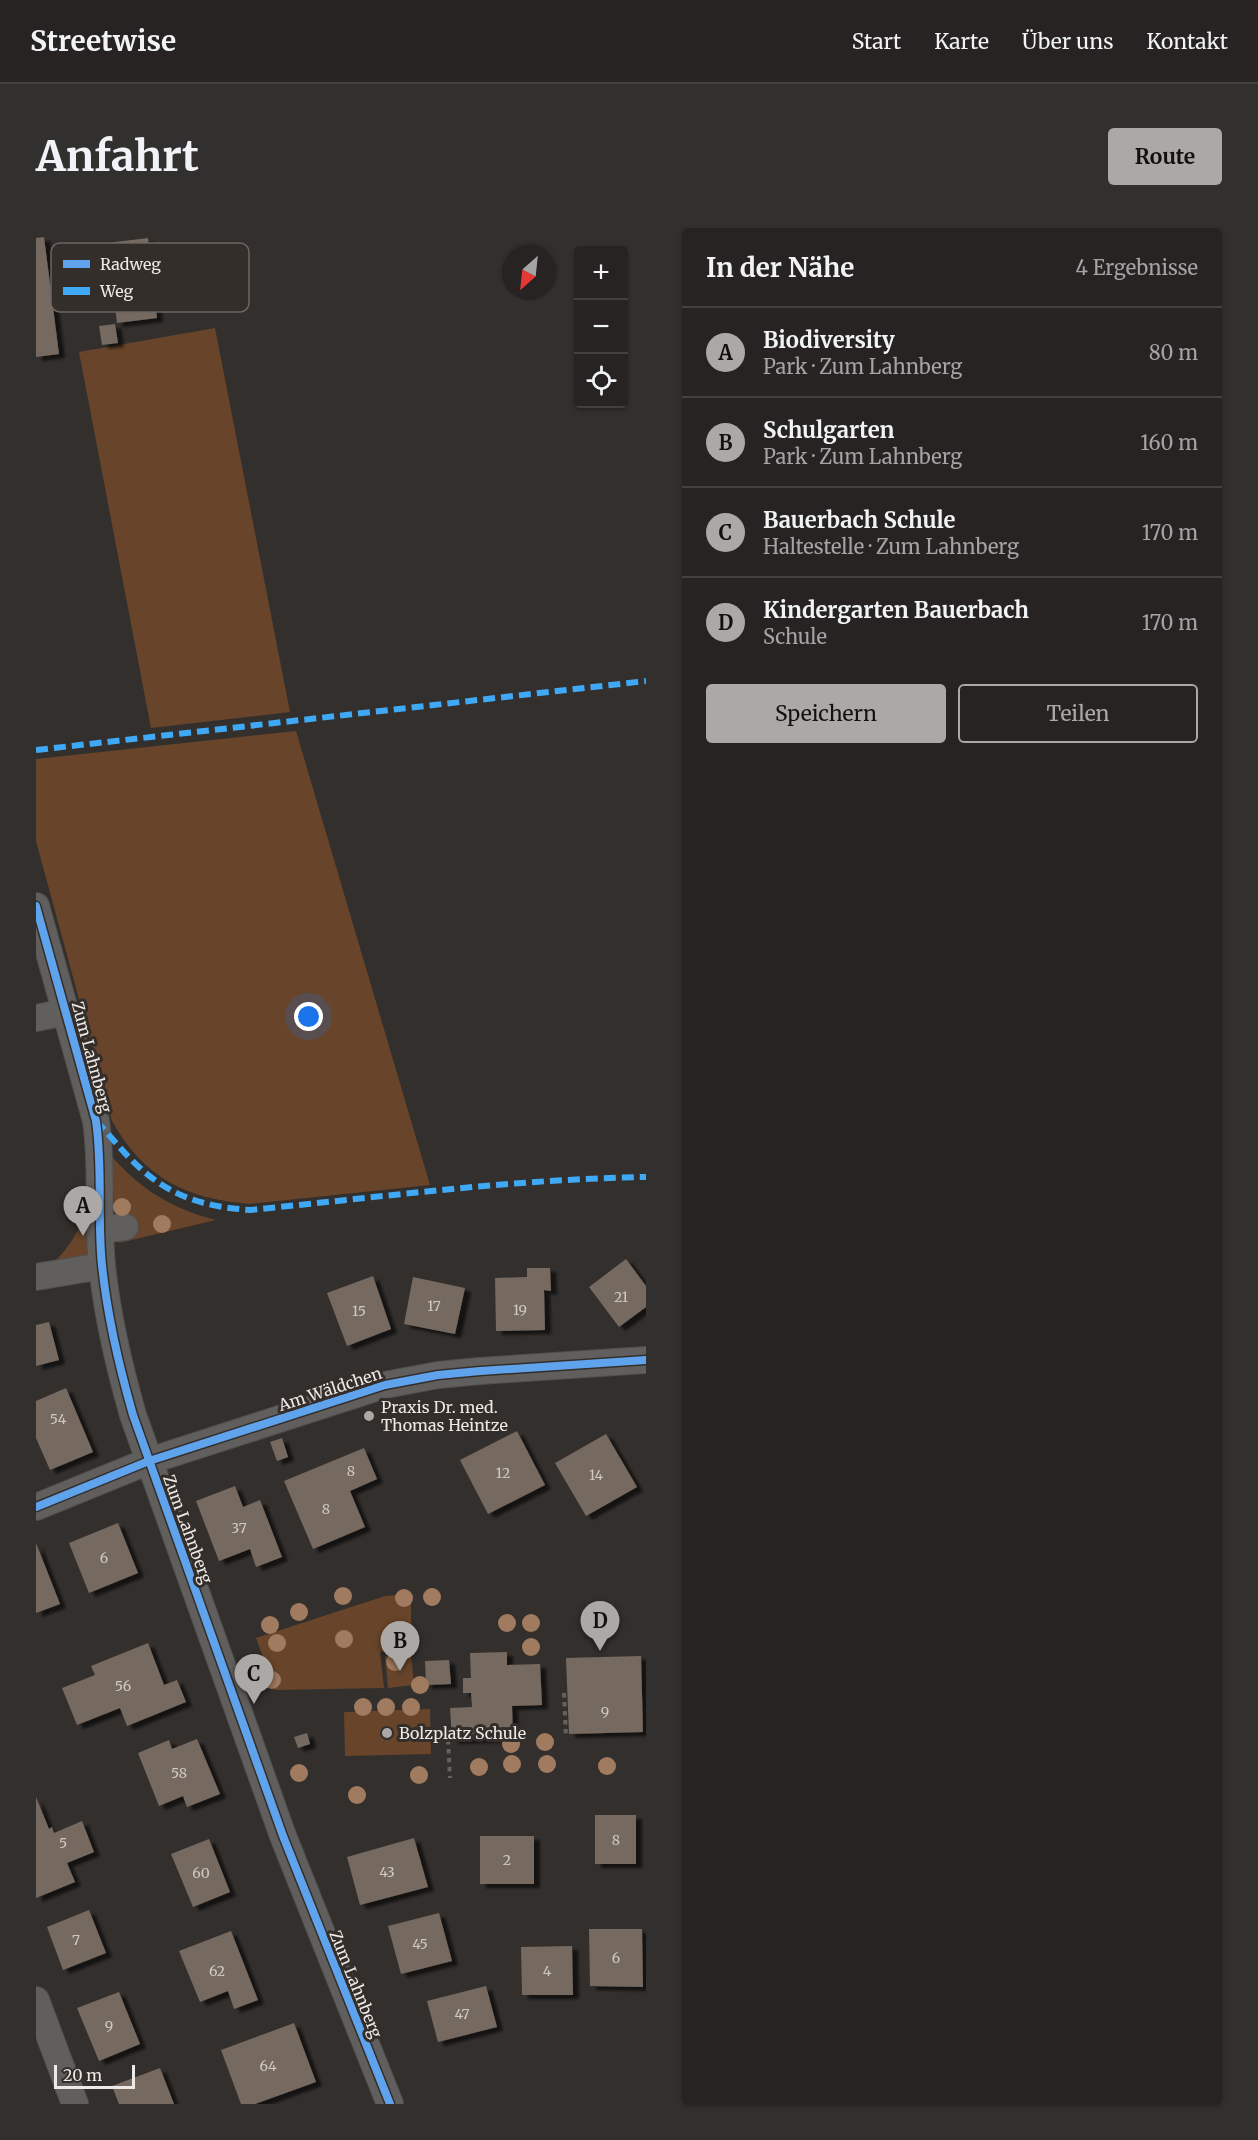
<!DOCTYPE html>
<html lang="de">
<head>
<meta charset="utf-8">
<style>
	:root { --surface:#262322; --page:#322f2f; --text:#f1f3f6; --muted:#a4a4a5; --line:#424040; --accent:#aca8a5 }
	body { margin:0; font-family:Merriweather,serif; background:var(--page); color:var(--text) }
	.controls { position:absolute; right:18px; top:18px; display:grid; overflow:hidden; border-radius:6px; box-shadow:0 2px 4px #0004 }
	.controls button { width:54px; height:54px; display:grid; place-items:center; padding:0; border:0; border-bottom:2px solid var(--line); background:var(--surface); color:var(--text); font:30px sans-serif }
	.compass { position:absolute; left:466px; top:18px; width:54px; height:54px; border-radius:50%; background:var(--surface); box-shadow:0 2px 4px #0004; rotate:207deg }
	.scale { position:absolute; left:18px; bottom:15px; width:81px; box-sizing:border-box; padding-left:6px; border:3px solid #ede9e6; border-top:0; font-size:16px; line-height:21px; white-space:nowrap; color:#ede9e6; -webkit-text-stroke:4px #342e2b; paint-order:stroke }
	.you { position:absolute; left:273px; top:789px; width:21px; height:21px; margin:-15px; border:4px solid #fff; border-radius:50%; background:#1a73e8; box-shadow:0 0 0 9px #1a73e833 }
	.badge { display:grid; place-items:center; width:39px; height:39px; border-radius:50%; background:var(--accent); color:#111; font-size:20px; font-weight:700 }
	.pin { position:absolute; translate:-50% -50px; filter:drop-shadow(0 2px 3px #0008) }
	.pin::after { content:''; position:absolute; top:32px; width:21px; height:18px; background:inherit; clip-path:polygon(0 0,100% 0,50% 100%) }
	.list { margin:0; padding:0; list-style:none }
	h2 { display:flex; justify-content:space-between; align-items:center; height:78px; margin:0; padding:0 24px; font-size:26px }
	h2 small { font-size:20px; font-weight:400; color:var(--muted) }
	.list li { display:grid; grid-template-columns:39px 1fr auto; gap:18px; align-items:center; box-sizing:border-box; height:90px; padding:0 24px; border-top:2px solid var(--line) }
	.list b { display:block; font-size:22px; white-space:nowrap }
	.list p { margin:0; font-size:20px; white-space:nowrap; color:var(--muted) }
	.list em { font-size:20px; font-style:normal; color:var(--muted) }
	.actions { display:flex; gap:12px; padding:18px 24px }
	.actions a { flex:1; padding:14px 0; border:2px solid var(--accent); border-radius:6px; text-align:center; font-size:21px; color:var(--accent) }
	.actions .main { background:var(--accent); color:#111 }
	.icon { flex:none; width:33px; height:33px; fill:none; stroke:currentColor; stroke-width:2; stroke-linecap:round; stroke-linejoin:round }
	.map { position:relative; flex:none; width:610px; height:1876px; overflow:hidden; border-radius:6px }
	header { display:flex; align-items:center; gap:36px; box-sizing:border-box; height:84px; padding:0 30px; background:var(--surface); border-bottom:2px solid var(--line) }
	header strong { font-size:28px }
	nav { display:flex; gap:33px; margin-inline-start:auto; font-size:21px }
	.intro { display:flex; align-items:center; justify-content:space-between; box-sizing:border-box; height:144px; padding:0 36px }
	h1 { margin:0; font-size:42px }
	.button { padding:15px 27px; border-radius:6px; background:var(--accent); color:#111; font-size:21px; font-weight:700 }
	main { display:flex; gap:36px; padding:0 36px }
	aside { flex:1; background:var(--surface); border-radius:6px; box-shadow:0 2px 4px #0004 }
	.map>svg:first-child { display:block }
</style>
</head>
<body>
<header>
<strong>Streetwise</strong>
<nav><a>Start</a><a>Karte</a><a>Über uns</a><a>Kontakt</a></nav>
</header>
<div class="intro"><h1>Anfahrt</h1><a class="button">Route</a></div>
<main>
<div class="map">
<svg width="610" height="1876" viewBox="0 0 610 1876">
	<defs>
		<filter id="shadow"><feDropShadow dx="6" dy="4" stdDeviation="1.5" flood-color="#0009"/></filter>
	</defs>
	<rect width="100%" height="100%" fill="#322f2d"/>
	<g fill="#68452a">
		<polygon points="179,100 254,484 115,500 43,124"/>
		<path d="M260,503L394,957L214,976C150,971 108,950 76,893L0,613V531Z"/>
		<path d="M73,925C102,960 136,981 180,992L83,1015Z"/>
		<path d="M54,971L55,1031L15,1037C35,1019 47,997 54,971Z"/>
		<polygon points="375,1366 375,1421 344,1424 348,1460 239,1462 220,1410 349,1368"/>
		<polygon points="375,1426 378,1457 352,1460 349,1428"/>
		<polygon points="394,1481 395,1526 309,1528 308,1484"/>
	</g>
	<g fill="#766960" filter="url(#shadow)">
		<polygon points="8,9 23,126 0,129 0,10"/>
		<polygon points="112,10 121,90 81,95 71,15"/>
		<polygon points="79,96 82,115 66,117 63,98"/>
		<polygon points="590,1031 610,1058 610,1079 583,1099 553,1059"/>
		<polygon points="491,1040 514,1040 515,1063 508,1062 509,1102 460,1103 459,1050 491,1049"/>
		<polygon points="337,1048 355,1101 311,1118 291,1065"/>
		<polygon points="377,1049 429,1060 419,1106 368,1096"/>
		<polygon points="13,1094 23,1132 0,1138 0,1097"/>
		<polygon points="30,1160 57,1224 14,1242 0,1210 0,1173"/>
		<polygon points="481,1203 509,1257 452,1286 424,1232"/>
		<polygon points="570,1206 601,1259 550,1288 519,1235"/>
		<polygon points="246,1210 252,1229 241,1233 234,1214"/>
		<polygon points="328,1220 341,1251 314,1263 329,1299 277,1321 248,1253"/>
		<polygon points="199,1258 207,1279 224,1272 246,1329 220,1339 214,1321 183,1333 160,1273"/>
		<polygon points="82,1295 102,1345 53,1365 33,1315"/>
		<polygon points="0,1315 24,1376 0,1385"/>
		<polygon points="112,1415 128,1457 141,1452 150,1474 91,1498 84,1480 41,1497 26,1460 59,1447 55,1438"/>
		<polygon points="471,1424 471,1437 504,1436 506,1477 476,1478 477,1510 416,1512 414,1480 436,1479 435,1465 427,1465 427,1450 435,1450 434,1425"/>
		<polygon points="605,1428 607,1504 533,1506 530,1430"/>
		<polygon points="413,1432 415,1456 390,1457 389,1433"/>
		<polygon points="271,1505 274,1516 262,1520 258,1509"/>
		<polygon points="161,1511 184,1566 151,1579 147,1568 123,1578 102,1525 133,1512 136,1521"/>
		<polygon points="0,1569 13,1601 16,1599 18,1605 46,1593 58,1624 31,1635 39,1654 0,1670"/>
		<rect x="559" y="1587" width="41" height="49"/>
		<rect x="444" y="1608" width="54" height="48"/>
		<polygon points="378,1610 392,1659 324,1677 311,1629"/>
		<polygon points="173,1611 194,1664 157,1679 135,1626"/>
		<polygon points="53,1682 70,1725 27,1742 11,1699"/>
		<polygon points="403,1685 416,1733 365,1746 352,1698"/>
		<polygon points="553,1701 606,1701 607,1759 554,1758"/>
		<polygon points="195,1703 222,1772 198,1781 192,1763 164,1774 143,1723"/>
		<polygon points="536,1718 537,1767 486,1767 485,1719"/>
		<polygon points="450,1758 461,1799 402,1814 391,1773"/>
		<polygon points="83,1764 104,1816 63,1833 41,1780"/>
		<polygon points="258,1795 280,1854 219,1876 205,1876 185,1822"/>
		<polygon points="124,1840 138,1876 83,1876 76,1858"/>
	</g>
	<g fill="none" stroke-linecap="round" stroke-linejoin="round">
		<g stroke="#504e4c" stroke-width="28">
			<g id="minor">
				<path d="M0,678L60,893C67,941 61,989 66,1037C71,1087 83,1138 97,1187L247,1608L354,1876"/>
				<polyline points="0,790 30,784"/>
				<polyline points="64,1002 89,999"/>
				<polyline points="0,1049 66,1038"/>
				<polyline points="0,1279 113,1233 349,1157 402,1147 444,1143 610,1132"/>
				<polyline points="0,1772 39,1876"/>
			</g>
		</g>
		<g stroke="#646261" stroke-width="4" stroke-dasharray="4.5 4.5" stroke-linecap="butt">
			<polyline points="528,1465 530,1510"/>
			<polyline points="412,1512 414,1550"/>
		</g>
		<use href="#minor" stroke="#615f5d" stroke-width="26"/>
		<g stroke="#3fa9f5" stroke-width="6" stroke-dasharray="12 6" stroke-linecap="butt">
			<polyline points="0,522 610,453"/>
			<path d="M60,893C75,908 88,926 104,940C137,970 171,979 214,982C346,969 478,951 610,949"/>
		</g>
		<g stroke="#342e2b" stroke-width="11">
			<g id="cycleway">
				<path d="M0,678L60,893C67,941 61,989 66,1037C71,1087 83,1138 97,1187L247,1608L354,1876"/>
				<polyline points="0,1279 113,1233 349,1157 402,1147 444,1143 610,1132"/>
			</g>
		</g>
		<use href="#cycleway" stroke="#60a3ed" stroke-width="8"/>
	</g>
	<g fill="#a17b60">
		<circle cx="86" cy="979" r="9"/>
		<circle cx="126" cy="996" r="9"/>
		<circle cx="307" cy="1368" r="9"/>
		<circle cx="396" cy="1369" r="9"/>
		<circle cx="368" cy="1370" r="9"/>
		<circle cx="263" cy="1384" r="9"/>
		<circle cx="471" cy="1395" r="9"/>
		<circle cx="495" cy="1395" r="9"/>
		<circle cx="234" cy="1397" r="9"/>
		<circle cx="308" cy="1411" r="9"/>
		<circle cx="241" cy="1415" r="9"/>
		<circle cx="495" cy="1419" r="9"/>
		<circle cx="359" cy="1434" r="9"/>
		<circle cx="236" cy="1452" r="9"/>
		<circle cx="384" cy="1457" r="9"/>
		<circle cx="327" cy="1479" r="9"/>
		<circle cx="350" cy="1479" r="9"/>
		<circle cx="375" cy="1479" r="9"/>
		<circle cx="509" cy="1514" r="9"/>
		<circle cx="475" cy="1516" r="9"/>
		<circle cx="476" cy="1536" r="9"/>
		<circle cx="511" cy="1536" r="9"/>
		<circle cx="571" cy="1538" r="9"/>
		<circle cx="443" cy="1539" r="9"/>
		<circle cx="263" cy="1545" r="9"/>
		<circle cx="383" cy="1547" r="9"/>
		<circle cx="321" cy="1567" r="9"/>
	</g>
	<g fill="#aca8a5" stroke="#342e2b" stroke-width="2">
		<circle cx="333" cy="1188" r="6"/>
		<circle cx="351" cy="1505" r="6"/>
	</g>
	<g text-anchor="middle" stroke-width="6" stroke-linejoin="round" paint-order="stroke">
		<g font-size="14" fill="#cfc9c4">
			<text x="585" y="1074">21</text>
			<text x="398" y="1083">17</text>
			<text x="484" y="1087">19</text>
			<text x="323" y="1088">15</text>
			<text x="22" y="1196">54</text>
			<text x="315" y="1248">8</text>
			<text x="467" y="1250">12</text>
			<text x="560" y="1252">14</text>
			<text x="290" y="1286">8</text>
			<text x="203" y="1305">37</text>
			<text x="68" y="1335">6</text>
			<text x="87" y="1463">56</text>
			<text x="569" y="1489">9</text>
			<text x="143" y="1550">58</text>
			<text x="580" y="1617">8</text>
			<text x="27" y="1620">5</text>
			<text x="471" y="1637">2</text>
			<text x="351" y="1649">43</text>
			<text x="165" y="1650">60</text>
			<text x="40" y="1717">7</text>
			<text x="384" y="1721">45</text>
			<text x="580" y="1735">6</text>
			<text x="181" y="1748">62</text>
			<text x="511" y="1748">4</text>
			<text x="426" y="1791">47</text>
			<text x="73" y="1803">9</text>
			<text x="232" y="1843">64</text>
		</g>
		<g font-size="16" fill="#ede9e6" stroke="#342e2b">
			<text transform="translate(56 829) rotate(75)" y="6">Zum Lahnberg</text>
			<text transform="translate(294 1161) rotate(-18)" y="6">Am Wäldchen</text>
			<text transform="translate(152 1301) rotate(70)" y="6">Zum Lahnberg</text>
			<text transform="translate(320 1756) rotate(68)" y="6">Zum Lahnberg</text>
		</g>
		<g font-size="16" fill="#ede9e6" stroke="#342e2b" text-anchor="start">
			<text x="345" y="1185">Praxis Dr. med.<tspan x="345" dy="18">Thomas Heintze</tspan></text>
			<text x="363" y="1511">Bolzplatz Schule</text>
		</g>
	</g>
	<rect x="15" y="15" width="198" height="69" rx="9" fill="#342e2b" stroke="#6c6663" stroke-width="1.5"/>
	<rect x="27" y="32" width="27" height="8" fill="#60a3ed"/>
	<rect x="27" y="59" width="27" height="8" fill="#3fa9f5"/>
	<g font-size="16" fill="#ede9e6">
		<text x="64" y="42">Radweg</text>
		<text x="64" y="69">Weg</text>
	</g>
</svg>
<div class="controls">
<button>+</button>
<button>−</button>
<button><svg class="icon" aria-label="locate" viewBox="0 0 24 24"><circle cx="12" cy="12" r="6"/><path d="M12 2v4M12 18v4M2 12h4M18 12h4"/></svg></button>
</div>
<svg class="compass" viewBox="-18 -18 36 36"><path d="M0-13l5 13h-10z" fill="#e53935"/><path d="M0 13l5-13h-10z" fill="#a4a4a5"/></svg>
<div class="scale">20 m</div>
<div class="you"></div>
<div class="pin badge" style="left:47px;top:1008px">A</div>
<div class="pin badge" style="left:364px;top:1443px">B</div>
<div class="pin badge" style="left:218px;top:1476px">C</div>
<div class="pin badge" style="left:564px;top:1423px">D</div>
</div>
<aside>
<h2>In der Nähe<small>4 Ergebnisse</small></h2>
<ul class="list">
<li><span class="badge">A</span><div><b>Biodiversity</b><p>Park · Zum Lahnberg</p></div><em>80 m</em></li>
<li><span class="badge">B</span><div><b>Schulgarten</b><p>Park · Zum Lahnberg</p></div><em>160 m</em></li>
<li><span class="badge">C</span><div><b>Bauerbach Schule</b><p>Haltestelle · Zum Lahnberg</p></div><em>170 m</em></li>
<li><span class="badge">D</span><div><b>Kindergarten Bauerbach</b><p>Schule</p></div><em>170 m</em></li>
</ul>
<div class="actions"><a class="main">Speichern</a><a>Teilen</a></div>
</aside>
</main>
</body>
</html>
